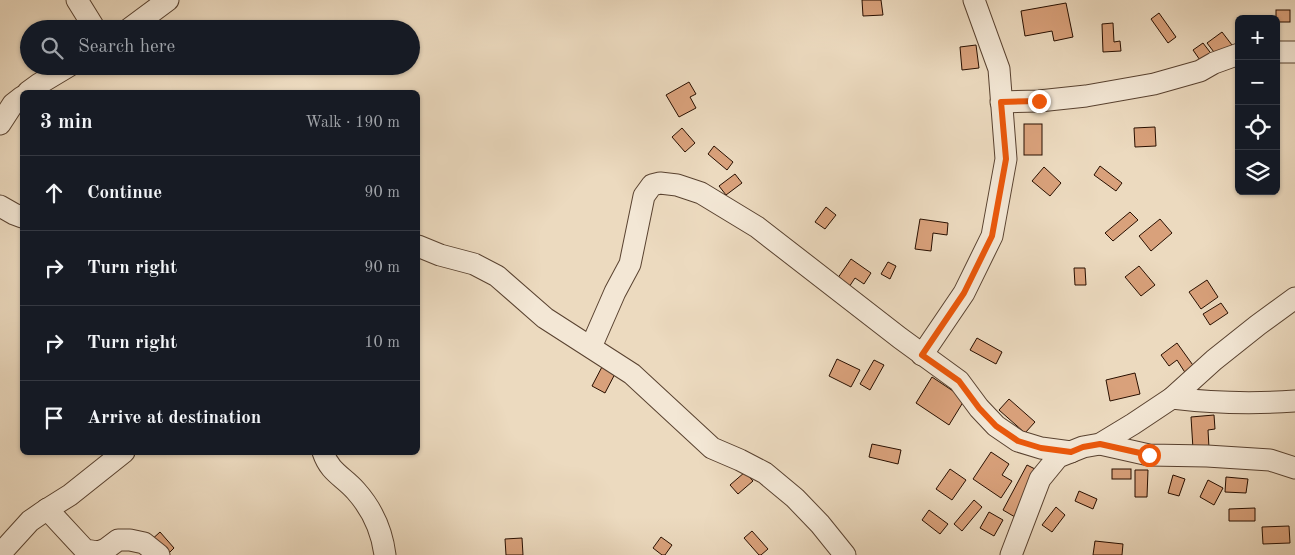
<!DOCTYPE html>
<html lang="en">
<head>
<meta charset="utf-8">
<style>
	:root { --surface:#171b24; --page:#20242c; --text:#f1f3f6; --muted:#9ea1a6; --line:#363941 }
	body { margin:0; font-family:"Old Standard TT",serif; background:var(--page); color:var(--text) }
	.controls { position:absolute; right:15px; top:15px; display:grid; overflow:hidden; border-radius:8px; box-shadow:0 1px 4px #0004 }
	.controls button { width:45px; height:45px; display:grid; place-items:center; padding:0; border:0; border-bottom:1px solid var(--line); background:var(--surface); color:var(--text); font:25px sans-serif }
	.stop { position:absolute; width:15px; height:15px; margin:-11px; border:4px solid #ea580c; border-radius:50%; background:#fff }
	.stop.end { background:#ea580c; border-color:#fff; box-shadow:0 1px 5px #0008 }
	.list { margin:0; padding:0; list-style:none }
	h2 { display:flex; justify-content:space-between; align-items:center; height:65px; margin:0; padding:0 20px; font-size:21px }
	h2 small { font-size:16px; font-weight:400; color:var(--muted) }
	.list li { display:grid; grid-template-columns:32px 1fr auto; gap:15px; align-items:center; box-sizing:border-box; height:75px; padding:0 20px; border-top:1px solid var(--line) }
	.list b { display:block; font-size:19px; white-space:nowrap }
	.list em { font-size:16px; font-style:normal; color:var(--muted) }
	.icon { flex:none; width:28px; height:28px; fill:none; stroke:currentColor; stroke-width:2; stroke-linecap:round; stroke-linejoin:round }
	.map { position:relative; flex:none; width:1295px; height:555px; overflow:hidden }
	.search { position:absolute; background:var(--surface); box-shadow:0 1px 4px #0004; left:20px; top:20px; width:400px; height:55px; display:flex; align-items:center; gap:12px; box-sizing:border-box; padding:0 18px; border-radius:28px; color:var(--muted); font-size:19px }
	.panel { position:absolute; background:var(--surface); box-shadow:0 1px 4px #0004; left:20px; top:90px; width:400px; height:365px; border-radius:8px }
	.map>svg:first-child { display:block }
</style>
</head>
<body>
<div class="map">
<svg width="1295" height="555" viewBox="0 0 1295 555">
	<rect width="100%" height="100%" fill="#ecdabf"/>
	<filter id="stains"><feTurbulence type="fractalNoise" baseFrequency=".004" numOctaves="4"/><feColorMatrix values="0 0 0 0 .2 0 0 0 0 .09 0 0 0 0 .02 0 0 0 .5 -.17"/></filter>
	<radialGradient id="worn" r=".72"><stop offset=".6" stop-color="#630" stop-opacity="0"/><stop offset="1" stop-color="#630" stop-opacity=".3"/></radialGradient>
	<g fill="#d9a17b" stroke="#280f00">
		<polygon points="862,0 881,0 883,15 863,16"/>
		<polygon points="1066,3 1073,37 1054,41 1052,31 1025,36 1021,11"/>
		<rect x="1276" y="10" width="14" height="12"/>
		<polygon points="1159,13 1176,37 1168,43 1151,19"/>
		<polygon points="1113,23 1114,42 1120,41 1121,51 1103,52 1102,24"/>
		<polygon points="1222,32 1232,45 1217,56 1207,43"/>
		<polygon points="1203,43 1213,56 1202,63 1193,50"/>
		<polygon points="976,45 979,68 962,70 960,47"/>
		<polygon points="689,82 696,94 690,97 696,108 679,117 666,95"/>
		<rect x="1024" y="124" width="18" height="31"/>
		<polygon points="1155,127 1156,146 1135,147 1134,128"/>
		<polygon points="682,128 695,143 685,152 672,137"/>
		<polygon points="714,146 733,162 727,170 708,154"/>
		<polygon points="1100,166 1122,183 1116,191 1094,175"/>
		<polygon points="1044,167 1061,183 1050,196 1032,181"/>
		<polygon points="735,174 742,183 726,195 719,186"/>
		<polygon points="826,207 836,215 825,229 815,222"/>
		<polygon points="1130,212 1138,220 1113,241 1105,233"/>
		<polygon points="920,219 948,223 947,235 933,233 931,251 915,249"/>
		<polygon points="1160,219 1172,233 1151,251 1139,236"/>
		<polygon points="851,259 871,273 864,284 855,278 847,290 835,282"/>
		<polygon points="888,262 896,266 890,279 881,274"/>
		<polygon points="1139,266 1155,285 1141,296 1125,277"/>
		<polygon points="1074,268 1085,268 1086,285 1075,285"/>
		<polygon points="1207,280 1218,297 1201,309 1189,292"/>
		<polygon points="1221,303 1228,313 1210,325 1203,314"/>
		<polygon points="977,338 1002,352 996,364 970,350"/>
		<polygon points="1177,343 1195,368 1186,374 1177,360 1169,366 1161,355"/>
		<polygon points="837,359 860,370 851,387 829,376"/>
		<polygon points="874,360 884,365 870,390 860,384"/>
		<polygon points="604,363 617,370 605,393 592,386"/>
		<polygon points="1135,373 1140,394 1110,401 1106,380"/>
		<polygon points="932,377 965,399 949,425 916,403"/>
		<polygon points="1009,399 1035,422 1025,433 999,410"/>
		<polygon points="1214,415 1215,429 1208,430 1209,448 1193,449 1191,417"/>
		<polygon points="872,444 901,450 898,464 869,457"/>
		<polygon points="991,452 1009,464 1002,475 1012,481 1001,498 973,479"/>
		<polygon points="1027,465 1039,471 1015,517 1003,510"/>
		<polygon points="950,469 966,480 952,500 936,489"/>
		<rect x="1112" y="469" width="19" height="10"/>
		<polygon points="1135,470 1148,470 1147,497 1135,497"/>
		<polygon points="745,472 753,481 738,494 730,485"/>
		<polygon points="1173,475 1185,479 1179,496 1168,493"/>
		<polygon points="1226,477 1248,479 1246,493 1225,492"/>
		<polygon points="1208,480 1223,488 1214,505 1200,497"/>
		<polygon points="1079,491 1097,499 1093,509 1075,501"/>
		<polygon points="974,500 982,507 962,531 954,524"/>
		<polygon points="1056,507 1065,515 1052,532 1042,525"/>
		<polygon points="1255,508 1255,521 1229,521 1229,509"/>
		<polygon points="929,510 948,524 940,534 922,520"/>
		<polygon points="989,512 1003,520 994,536 980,528"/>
		<polygon points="1289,526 1290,543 1263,544 1262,527"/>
		<polygon points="752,531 768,549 761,555 759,555 744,538"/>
		<polygon points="160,532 174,548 167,555 149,542"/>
		<polygon points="661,537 672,545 665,555 662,555 653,548"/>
		<polygon points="522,538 523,555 506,555 505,539"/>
		<polygon points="1095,541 1123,544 1122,555 1093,555"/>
	</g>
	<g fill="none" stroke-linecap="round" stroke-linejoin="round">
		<g stroke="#594230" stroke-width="23">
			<g id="minor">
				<polyline points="77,0 95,29"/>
				<polyline points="129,29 168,0"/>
				<polyline points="1276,52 1295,52"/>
				<polyline points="28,92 39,84 69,66"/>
				<polyline points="1001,102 1039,101 1086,96 1154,84 1200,71 1214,63 1239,54"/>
				<polyline points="0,124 13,104 22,97"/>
				<polyline points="0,206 14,214 22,217"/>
				<polyline points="418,246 440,255 474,264 497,276 545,318 632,374 712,448 740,460 765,473 795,498 820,524 845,555"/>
				<polyline points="591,347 615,292 630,264 644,196 652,185 660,183 677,185 701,193 757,227 900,338 959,381 979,408 996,426 1018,441 1041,448 1071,452"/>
				<polyline points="922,355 964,293 992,236 1006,159 999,69 974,0"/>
				<path d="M1172,398C1213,403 1253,404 1295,401"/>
				<polyline points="1100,444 1149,455 1207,456 1270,460 1295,468"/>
				<path d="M323,452C330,473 343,476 356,491C372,509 382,531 385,555"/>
				<polyline points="47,509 85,550 98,552 106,549 118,540 130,540 144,543 159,555"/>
				<polyline points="0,554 30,521 43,512 70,495 124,452"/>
				<polyline points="1011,555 1040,479 1058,457 1083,447 1100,444 1133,424 1172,398 1214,360 1258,325 1295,298"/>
			</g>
		</g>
		<use href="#minor" stroke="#f3e7d5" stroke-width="21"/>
	</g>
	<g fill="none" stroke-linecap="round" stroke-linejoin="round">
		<polyline stroke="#ea580c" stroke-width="6" points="1039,101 1001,102 1006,159 992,236 964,293 922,355 959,381 979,408 996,426 1018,441 1041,448 1071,452 1083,447 1100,444 1149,455"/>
	</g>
	<rect width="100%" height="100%" filter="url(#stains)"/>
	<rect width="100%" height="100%" fill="url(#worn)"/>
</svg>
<div class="controls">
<button>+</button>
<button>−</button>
<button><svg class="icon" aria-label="locate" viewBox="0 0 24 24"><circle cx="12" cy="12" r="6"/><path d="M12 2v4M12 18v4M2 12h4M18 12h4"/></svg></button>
<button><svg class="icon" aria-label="layers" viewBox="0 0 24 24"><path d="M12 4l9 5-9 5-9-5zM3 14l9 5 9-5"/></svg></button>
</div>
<div class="stop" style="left:1149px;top:455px"></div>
<div class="stop end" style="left:1039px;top:101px"></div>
<div class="search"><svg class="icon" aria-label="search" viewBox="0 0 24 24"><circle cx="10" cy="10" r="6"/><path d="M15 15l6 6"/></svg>Search here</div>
<section class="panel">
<h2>3 min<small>Walk · 190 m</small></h2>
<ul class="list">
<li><svg class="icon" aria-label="ahead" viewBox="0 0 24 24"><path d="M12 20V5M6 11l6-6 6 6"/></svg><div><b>Continue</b></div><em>90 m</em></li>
<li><svg class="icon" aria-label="right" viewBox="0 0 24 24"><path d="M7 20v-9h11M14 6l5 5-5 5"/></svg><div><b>Turn right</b></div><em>90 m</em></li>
<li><svg class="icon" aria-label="right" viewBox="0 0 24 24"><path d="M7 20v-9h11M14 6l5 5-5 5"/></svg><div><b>Turn right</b></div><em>10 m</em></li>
<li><svg class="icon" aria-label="arrive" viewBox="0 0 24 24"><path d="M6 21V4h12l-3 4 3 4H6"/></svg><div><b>Arrive at destination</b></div></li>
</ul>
</section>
</div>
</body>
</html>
